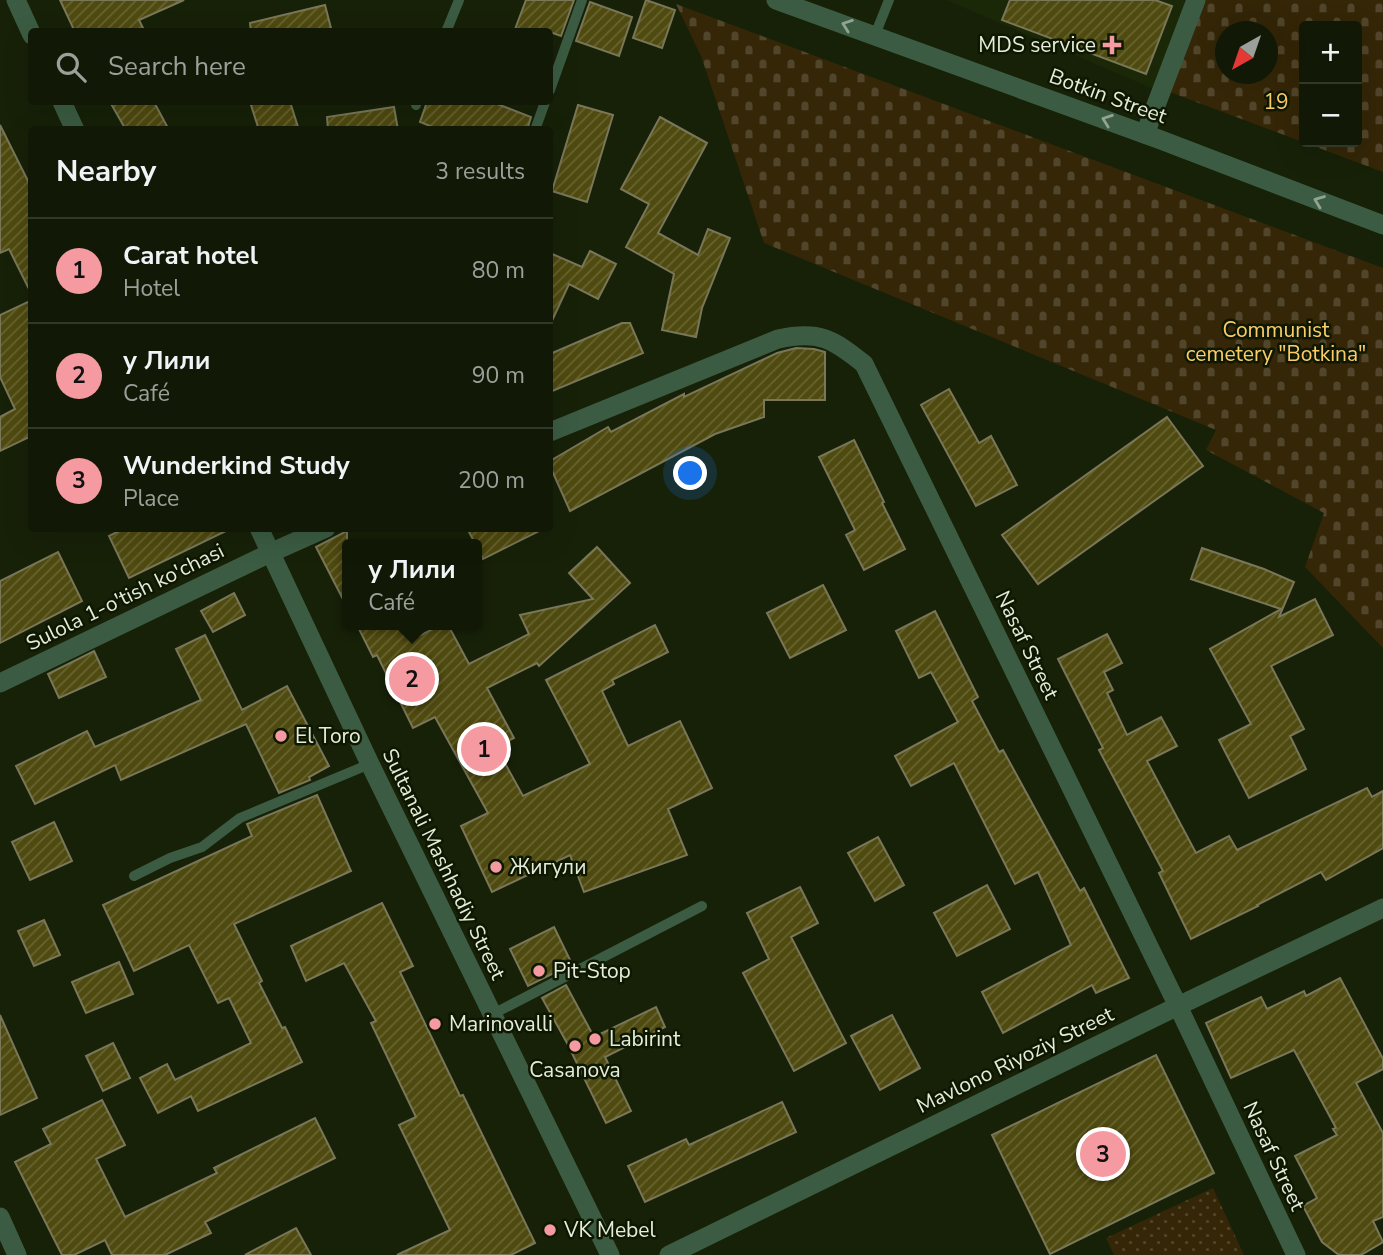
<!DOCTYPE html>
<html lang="en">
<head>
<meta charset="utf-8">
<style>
	:root { --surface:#111906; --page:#1a2210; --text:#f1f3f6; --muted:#9ca09b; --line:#303828; --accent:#f49aa0 }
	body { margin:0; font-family:"Nunito Sans",sans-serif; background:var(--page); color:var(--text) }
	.controls { position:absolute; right:21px; top:21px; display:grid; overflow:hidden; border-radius:7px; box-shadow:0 7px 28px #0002 }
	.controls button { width:63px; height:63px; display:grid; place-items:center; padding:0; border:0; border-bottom:2px solid var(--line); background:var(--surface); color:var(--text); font:35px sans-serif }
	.compass { position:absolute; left:1215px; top:21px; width:63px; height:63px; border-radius:50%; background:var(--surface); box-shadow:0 7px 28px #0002; rotate:220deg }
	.you { position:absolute; left:691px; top:474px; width:24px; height:24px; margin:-18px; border:5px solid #fff; border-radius:50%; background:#1a73e8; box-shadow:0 0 0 10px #1a73e833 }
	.badge { display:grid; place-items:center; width:46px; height:46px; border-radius:50%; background:var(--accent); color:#111; font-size:23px; font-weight:700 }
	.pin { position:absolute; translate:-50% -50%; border:4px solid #fff; box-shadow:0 2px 7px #0006 }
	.popup { position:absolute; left:342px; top:539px; width:140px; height:91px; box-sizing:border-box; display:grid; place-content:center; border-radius:7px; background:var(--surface); filter:drop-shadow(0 2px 5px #0005); font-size:23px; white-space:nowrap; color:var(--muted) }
	.popup b { font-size:26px; color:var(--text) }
	.popup::after { content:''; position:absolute; left:50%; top:100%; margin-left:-14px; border:14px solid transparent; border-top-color:var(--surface) }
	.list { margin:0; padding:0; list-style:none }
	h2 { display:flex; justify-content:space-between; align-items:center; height:91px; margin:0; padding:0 28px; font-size:30px }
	h2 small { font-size:23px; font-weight:400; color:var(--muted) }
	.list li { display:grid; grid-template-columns:46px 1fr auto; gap:21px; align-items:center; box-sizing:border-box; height:105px; padding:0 28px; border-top:2px solid var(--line) }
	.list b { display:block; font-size:26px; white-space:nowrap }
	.list p { margin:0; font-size:23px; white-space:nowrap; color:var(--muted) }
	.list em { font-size:23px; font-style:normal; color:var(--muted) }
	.icon { flex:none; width:38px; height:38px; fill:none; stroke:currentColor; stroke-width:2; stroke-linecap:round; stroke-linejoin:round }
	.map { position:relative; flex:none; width:1383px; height:1255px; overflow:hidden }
	.search { position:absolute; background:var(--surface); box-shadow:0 7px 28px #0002; left:28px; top:28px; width:525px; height:77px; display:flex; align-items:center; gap:18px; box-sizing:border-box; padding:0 24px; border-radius:7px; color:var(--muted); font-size:26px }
	.panel { position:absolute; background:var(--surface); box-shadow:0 7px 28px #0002; left:28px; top:126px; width:525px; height:406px; border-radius:7px }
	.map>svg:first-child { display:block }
</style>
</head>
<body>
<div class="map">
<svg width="1383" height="1255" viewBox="0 0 1383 1255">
	<defs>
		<pattern id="green-dots" width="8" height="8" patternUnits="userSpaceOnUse" patternTransform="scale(1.75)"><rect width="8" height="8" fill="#342607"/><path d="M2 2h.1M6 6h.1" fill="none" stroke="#51462b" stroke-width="1.8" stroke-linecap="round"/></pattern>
		<pattern id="cemetery-stones" width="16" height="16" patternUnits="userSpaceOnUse" patternTransform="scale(1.75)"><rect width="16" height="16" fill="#342607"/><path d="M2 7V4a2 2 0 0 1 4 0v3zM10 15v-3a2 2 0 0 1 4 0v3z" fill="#51462b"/></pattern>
		<pattern id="building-hatch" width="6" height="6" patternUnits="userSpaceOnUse" patternTransform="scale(1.75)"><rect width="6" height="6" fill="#4f4a0f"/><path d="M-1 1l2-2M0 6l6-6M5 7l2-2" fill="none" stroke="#686431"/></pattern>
	</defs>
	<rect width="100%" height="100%" fill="#172108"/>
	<polygon fill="#1b2807" points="946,0 1193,0 1156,90"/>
	<polygon fill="url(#green-dots)" points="1213,1188 1244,1255 1114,1255 1106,1238"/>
	<g fill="url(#cemetery-stones)" fill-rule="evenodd">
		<path d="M1205,0H1383V172L1167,91ZM1304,26H1357V142H1304ZM1226,32H1268V74H1226Z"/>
		<polygon points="676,4 1383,268 1383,648 1305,567 1324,513 1206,450 1216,430 764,243 701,56"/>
	</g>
	<g fill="url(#building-hatch)" stroke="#797758" stroke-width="2">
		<polygon points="60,0 184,0 139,20 145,32 75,32"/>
		<polygon points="526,0 574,0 561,36 550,32 514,32"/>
		<polygon points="646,0 675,10 662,48 633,38"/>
		<polygon points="1010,0 1155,0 1172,6 1146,74 1002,20"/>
		<polygon points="590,2 632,17 619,56 576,41"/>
		<polygon points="325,5 332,32 251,32 250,23"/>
		<polygon points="110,102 154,102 169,130 126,130"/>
		<polygon points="250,102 290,102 299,130 259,130"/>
		<polygon points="427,102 492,102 531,117 527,130 440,130 420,122"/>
		<polygon points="578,105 613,115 587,202 552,191"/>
		<polygon points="394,107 398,130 328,130 327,117"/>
		<polygon points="660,117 707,143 658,233 698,255 708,229 730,238 702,308 696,337 662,330 674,274 626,247 649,204 621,189"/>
		<polygon points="0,125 32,189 32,295 9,249 0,253"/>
		<polygon points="590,251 616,264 598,299 569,284 550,325 550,253 582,267"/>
		<polygon points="32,300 32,443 29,437 0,451 0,417 15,409 0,377 0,315"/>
		<polygon points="622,323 630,323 643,353 550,392 550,354"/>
		<polygon points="796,348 814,349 825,352 825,400 764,400 764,417 715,434 570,511 550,466 550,461 608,427 611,432 684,394 684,397 777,353"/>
		<polygon points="949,389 979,443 991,436 1017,485 976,506 921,405"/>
		<polygon points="1167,417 1203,466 1038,584 1002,535"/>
		<polygon points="854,440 884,502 882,503 905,549 864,570 846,535 855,530 819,457"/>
		<polygon points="125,528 232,528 129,578 109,536"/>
		<polygon points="467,528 545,528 483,559"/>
		<polygon points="347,531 347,607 316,547"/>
		<polygon points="597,547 630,583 539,666 537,663 487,688 514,738 496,747 523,796 590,764 546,680 655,625 668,652 612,680 614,684 602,691 628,746 680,721 712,788 668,809 687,855 584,892 570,855 492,892 461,826 488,813 435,717 413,728 377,655 373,657 357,625 413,625 419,636 441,625 448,625 469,664 529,634 520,615 593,599 569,573"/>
		<polygon points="1202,548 1264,569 1294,582 1279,617 1315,599 1333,635 1271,666 1304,729 1290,736 1306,769 1249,798 1219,740 1251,724 1210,649 1281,609 1191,579"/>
		<polygon points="58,552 82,601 0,643 0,581"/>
		<polygon points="823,585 846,630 790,658 767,613"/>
		<polygon points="234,593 245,615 213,632 201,611"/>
		<polygon points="935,611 978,697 972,701 999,752 1003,750 1080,891 1084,888 1129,978 1096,993 1092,985 1003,1033 982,992 1071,945 1038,872 1015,884 954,763 911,786 895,756 958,722 931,672 919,678 896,631"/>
		<polygon points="1107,634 1122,663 1104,672 1113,690 1107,693 1127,735 1161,717 1177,746 1147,761 1196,853 1229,836 1237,850 1367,788 1372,797 1383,791 1383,848 1326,880 1321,872 1257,905 1258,906 1191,939 1159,873 1163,871 1099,750 1103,748 1058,659"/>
		<polygon points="205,635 242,710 287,686 329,766 309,777 310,780 279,793 246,724 121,780 115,765 35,804 16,766 87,731 95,747 201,700 176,649"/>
		<polygon points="94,651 106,677 59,698 48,674"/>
		<polygon points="317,795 351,871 234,924 262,981 259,983 282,1028 285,1027 302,1062 198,1111 191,1096 158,1113 140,1078 167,1064 175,1080 251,1043 229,998 218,1003 189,945 134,971 103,905 252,836 247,824"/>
		<polygon points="54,822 72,861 30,880 12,842"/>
		<polygon points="878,837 904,885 875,901 848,853"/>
		<polygon points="987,885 1010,929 957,956 934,913"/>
		<polygon points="800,887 818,923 791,937 846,1043 794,1071 743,973 769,959 747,913"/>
		<polygon points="382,903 413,966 400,972 460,1096 463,1095 535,1243 511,1255 397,1255 450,1230 399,1125 416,1117 371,1023 376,1021 344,963 306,981 291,946"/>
		<polygon points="44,920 60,955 34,966 18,931"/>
		<polygon points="554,927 572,964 528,986 510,949"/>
		<polygon points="119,962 133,994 86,1013 72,982"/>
		<polygon points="1340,978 1383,1059 1383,1069 1356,1083 1383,1133 1383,1217 1373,1221 1383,1242 1361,1255 1339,1255 1322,1242 1303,1206 1317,1198 1295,1156 1337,1135 1333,1129 1336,1128 1294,1050 1231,1078 1206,1023 1261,997 1267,1009 1304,991 1306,996"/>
		<polygon points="566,985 594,1037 656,1007 665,1027 605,1057 631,1111 606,1123 567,1043 542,998"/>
		<polygon points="0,1015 37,1098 0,1115"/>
		<polygon points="892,1015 920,1068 880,1090 851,1036"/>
		<polygon points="113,1043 130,1078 103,1091 86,1056"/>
		<polygon points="1156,1055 1214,1173 1050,1254 992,1135"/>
		<polygon points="102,1100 125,1145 96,1159 125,1217 217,1173 214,1168 315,1118 335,1158 205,1222 211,1233 165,1255 112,1255 105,1240 74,1255 62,1255 15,1162 51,1144 43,1129"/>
		<polygon points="782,1102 796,1132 645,1202 628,1166 686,1139 689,1145"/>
		<polygon points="296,1228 311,1255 245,1255"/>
	</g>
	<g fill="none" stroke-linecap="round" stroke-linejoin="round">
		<g stroke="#3b5c42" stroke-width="10">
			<polyline points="446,32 459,0"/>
			<polyline points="875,35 889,0"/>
			<polyline points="550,90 582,0"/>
			<polyline points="416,105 417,102"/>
			<polyline points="535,130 545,102"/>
			<polyline points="134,876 170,858 202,847 240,818 370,764"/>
			<polyline points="493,1014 702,906"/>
		</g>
		<g stroke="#3b5c42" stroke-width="19">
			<polyline points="1145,134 1196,0"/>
			<path d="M550,432L778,339C819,330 833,339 864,364L1178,1006L1296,1255"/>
			<polyline points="0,683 270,553 326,528"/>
			<polyline points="0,1217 17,1255"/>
			<polyline points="669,1255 1178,1006 1383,908"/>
		</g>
		<g stroke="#3b5c42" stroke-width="19">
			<polyline points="16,0 32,35"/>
			<polyline points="776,0 1161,140 1383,225"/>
			<polyline points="62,102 75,130"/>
			<polyline points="259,528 370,764 610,1255"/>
		</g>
	</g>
	<defs><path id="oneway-chevron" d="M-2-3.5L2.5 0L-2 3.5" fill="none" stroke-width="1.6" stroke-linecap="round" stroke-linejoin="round" transform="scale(1.75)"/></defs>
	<g stroke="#90a48f">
		<use href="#oneway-chevron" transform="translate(847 25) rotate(-160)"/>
		<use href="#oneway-chevron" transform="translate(1107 120) rotate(-160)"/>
		<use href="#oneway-chevron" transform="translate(1319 201) rotate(-159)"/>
	</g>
	<g fill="#f49aa0" stroke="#0e1801" stroke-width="2.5">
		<path d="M1108.5 34.5h7v7h7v7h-7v7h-7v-7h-7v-7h7z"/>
		<circle cx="281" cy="736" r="7"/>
		<circle cx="496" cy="867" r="7"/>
		<circle cx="539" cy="971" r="7"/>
		<circle cx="435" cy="1024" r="7"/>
		<circle cx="595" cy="1039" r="7"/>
		<circle cx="575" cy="1046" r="7"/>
		<circle cx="550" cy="1230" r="7"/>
	</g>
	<g text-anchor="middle" stroke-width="5" stroke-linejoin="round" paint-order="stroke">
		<g font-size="21" fill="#e5ecdc" stroke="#0e1801" text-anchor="start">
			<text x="1096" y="52" text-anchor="end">MDS service</text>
			<text x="295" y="743">El Toro</text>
			<text x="510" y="874">Жигули</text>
			<text x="553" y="978">Pit-Stop</text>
			<text x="449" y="1031">Marinovalli</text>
			<text x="609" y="1046">Labirint</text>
			<text x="575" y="1077" text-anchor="middle">Casanova</text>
			<text x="564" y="1237">VK Mebel</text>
		</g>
		<g font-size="21" fill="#e5ecdc" stroke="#0e1801">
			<text transform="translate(1108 96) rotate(20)" y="7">Botkin Street</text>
			<text transform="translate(125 597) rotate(-26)" y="7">Sulola 1-o'tish ko'chasi</text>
			<text transform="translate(1027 645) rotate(64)" y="7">Nasaf Street</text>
			<text transform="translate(444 864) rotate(64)" y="7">Sultаnali Mashhadiy Street</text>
			<text transform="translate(1015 1060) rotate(-26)" y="7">Mavlono Riyoziy Street</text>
			<text transform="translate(1274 1156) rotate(65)" y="7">Nasaf Street</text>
		</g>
		<g font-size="21" fill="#fccc6b" stroke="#0e1801">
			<text x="1276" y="109">19</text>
			<text x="1276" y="337">Communist<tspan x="1276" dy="24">cemetery "Botkina"</tspan></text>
		</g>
	</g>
</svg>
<div class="controls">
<button>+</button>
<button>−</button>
</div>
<svg class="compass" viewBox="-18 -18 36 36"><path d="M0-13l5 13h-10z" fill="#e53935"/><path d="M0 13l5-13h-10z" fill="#9ca09b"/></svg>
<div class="you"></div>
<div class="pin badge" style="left:484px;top:749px">1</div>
<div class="pin badge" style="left:412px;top:679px">2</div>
<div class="popup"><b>у Лили</b>Café</div>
<div class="pin badge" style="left:1103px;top:1154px">3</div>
<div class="search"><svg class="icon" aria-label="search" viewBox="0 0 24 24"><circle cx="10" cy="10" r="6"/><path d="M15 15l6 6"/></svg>Search here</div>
<section class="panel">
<h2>Nearby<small>3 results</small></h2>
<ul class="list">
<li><span class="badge">1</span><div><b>Carat hotel</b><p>Hotel</p></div><em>80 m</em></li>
<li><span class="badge">2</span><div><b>у Лили</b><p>Café</p></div><em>90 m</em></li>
<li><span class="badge">3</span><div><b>Wunderkind Study</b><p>Place</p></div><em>200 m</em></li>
</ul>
</section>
</div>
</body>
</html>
